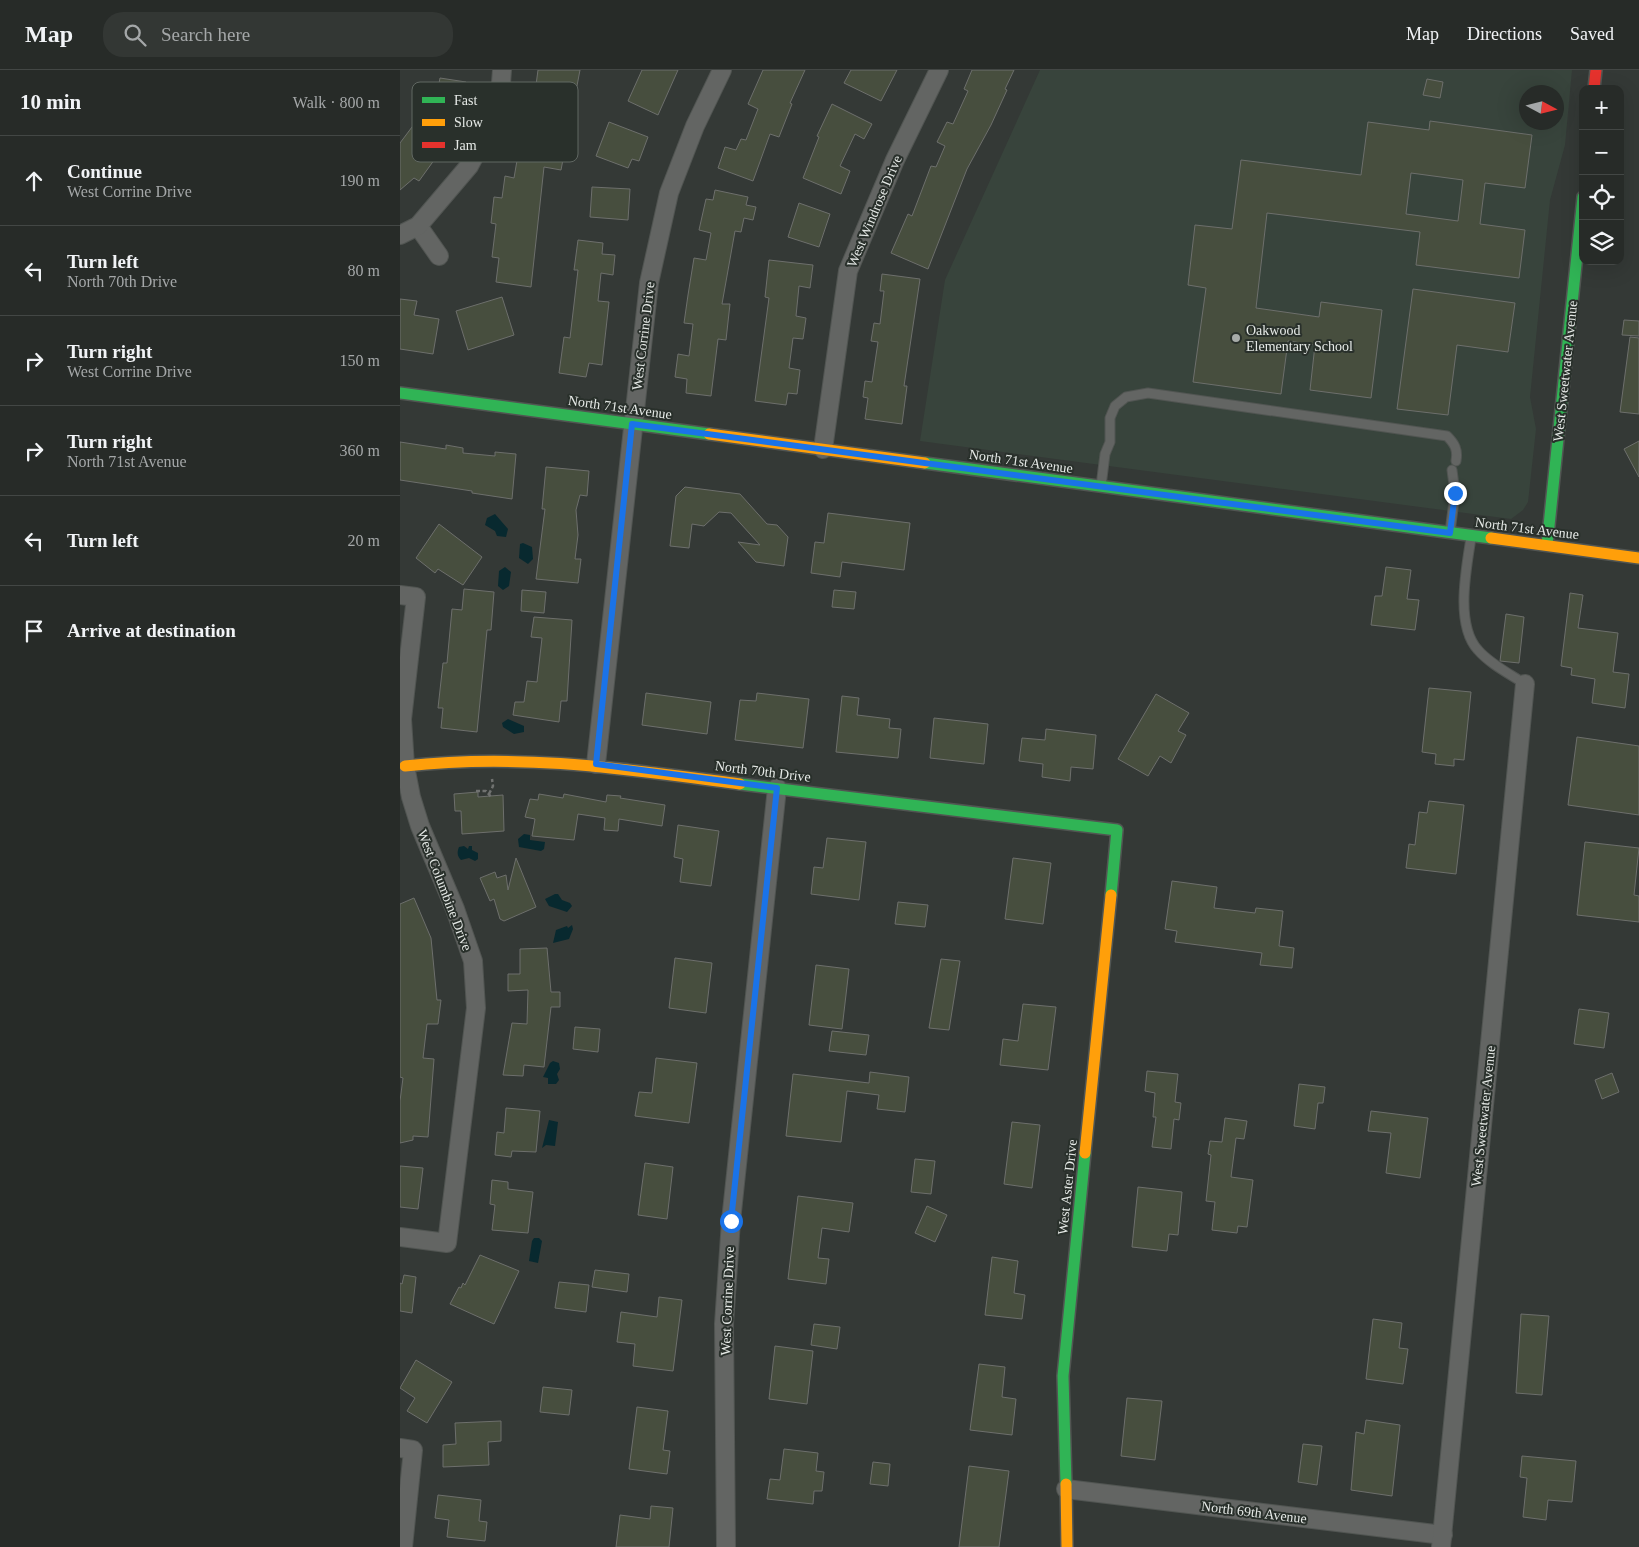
<!DOCTYPE html>
<html lang="en">
<head>
<meta charset="utf-8">
<style>
	:root { --surface:#272b28; --page:#333734; --text:#f1f3f6; --muted:#a4a7a8; --line:#434745 }
	body { margin:0; font-family:"Times New Roman",serif; background:var(--page); color:var(--text) }
	.controls { position:absolute; right:15px; top:15px; display:grid; overflow:hidden; border-radius:10px; box-shadow:0 5px 20px #0002 }
	.controls button { width:45px; height:45px; display:grid; place-items:center; padding:0; border:0; border-bottom:1px solid var(--line); background:var(--surface); color:var(--text); font:25px sans-serif }
	.compass { position:absolute; left:1119px; top:15px; width:45px; height:45px; border-radius:50%; background:var(--surface); box-shadow:0 5px 20px #0002; rotate:97deg }
	.stop { position:absolute; width:15px; height:15px; margin:-11px; border:4px solid #1a73e8; border-radius:50%; background:#fff }
	.stop.end { background:#1a73e8; border-color:#fff; box-shadow:0 1px 5px #0008 }
	.list { margin:0; padding:0; list-style:none }
	h2 { display:flex; justify-content:space-between; align-items:center; height:65px; margin:0; padding:0 20px; font-size:21px }
	h2 small { font-size:16px; font-weight:400; color:var(--muted) }
	.list li { display:grid; grid-template-columns:32px 1fr auto; gap:15px; align-items:center; box-sizing:border-box; height:90px; padding:0 20px; border-top:1px solid var(--line) }
	.list b { display:block; font-size:19px; white-space:nowrap }
	.list p { margin:0; font-size:16px; white-space:nowrap; color:var(--muted) }
	.list em { font-size:16px; font-style:normal; color:var(--muted) }
	.icon { flex:none; width:28px; height:28px; fill:none; stroke:currentColor; stroke-width:2; stroke-linecap:round; stroke-linejoin:round }
	.map { position:relative; flex:none; width:1239px; height:1477px; overflow:hidden }
	header { display:flex; align-items:center; gap:30px; box-sizing:border-box; height:70px; padding:0 25px; background:var(--surface); border-bottom:1px solid var(--line) }
	header strong { font-size:24px }
	nav { display:flex; gap:28px; margin-inline-start:auto; font-size:18px }
	.search { width:350px; height:45px; background:var(--page); display:flex; align-items:center; gap:12px; box-sizing:border-box; padding:0 18px; border-radius:20px; color:var(--muted); font-size:19px }
	main { display:flex }
	aside { flex:1; background:var(--surface) }
	.map>svg:first-child { display:block }
</style>
</head>
<body>
<header>
<strong>Map</strong>
<div class="search"><svg class="icon" aria-label="search" viewBox="0 0 24 24"><circle cx="10" cy="10" r="6"/><path d="M15 15l6 6"/></svg>Search here</div>
<nav><a>Map</a><a>Directions</a><a>Saved</a></nav>
</header>
<main>
<aside>
<h2>10 min<small>Walk · 800 m</small></h2>
<ul class="list">
<li><svg class="icon" aria-label="ahead" viewBox="0 0 24 24"><path d="M12 20V5M6 11l6-6 6 6"/></svg><div><b>Continue</b><p>West Corrine Drive</p></div><em>190 m</em></li>
<li><svg class="icon" aria-label="left" viewBox="0 0 24 24"><path d="M17 20v-9H6M10 6l-5 5 5 5"/></svg><div><b>Turn left</b><p>North 70th Drive</p></div><em>80 m</em></li>
<li><svg class="icon" aria-label="right" viewBox="0 0 24 24"><path d="M7 20v-9h11M14 6l5 5-5 5"/></svg><div><b>Turn right</b><p>West Corrine Drive</p></div><em>150 m</em></li>
<li><svg class="icon" aria-label="right" viewBox="0 0 24 24"><path d="M7 20v-9h11M14 6l5 5-5 5"/></svg><div><b>Turn right</b><p>North 71st Avenue</p></div><em>360 m</em></li>
<li><svg class="icon" aria-label="left" viewBox="0 0 24 24"><path d="M17 20v-9H6M10 6l-5 5 5 5"/></svg><div><b>Turn left</b></div><em>20 m</em></li>
<li><svg class="icon" aria-label="arrive" viewBox="0 0 24 24"><path d="M6 21V4h12l-3 4 3 4H6"/></svg><div><b>Arrive at destination</b></div></li>
</ul>
</aside>
<div class="map">
<svg width="1239" height="1477" viewBox="0 0 1239 1477">
	<rect width="100%" height="100%" fill="#343936"/>
	<path fill="#38443c" fill-rule="evenodd" d="M640,0H1172L1165,75L1150,130L1130,327L1136,359L1128,432L1123,440L1111,449L520,371L545,210ZM1126,22H1156V52H1126Z"/>
	<g fill="#08292f">
		<polygon points="95,444 108,459 106,467 97,466 95,461 85,455 87,448"/>
		<polygon points="123,473 132,477 133,489 128,494 119,488 120,474"/>
		<polygon points="105,497 111,502 109,516 103,520 98,516 99,501"/>
		<polygon points="108,649 124,656 124,662 114,664 103,657 102,653"/>
		<polygon points="124,764 130,765 130,770 145,772 144,779 141,781 119,777 118,769"/>
		<path d="M64,776L68,779L69,776H72V780L78,783V789L75,791L69,788L61,790C57,786 57,782 59,777Z"/>
		<polygon points="155,824 158,824 162,830 170,833 172,836 167,842 149,836 145,829"/>
		<polygon points="172,855 173,859 169,869 153,873 156,860 167,856 168,858"/>
		<polygon points="153,991 159,993 160,999 157,1004 159,1010 156,1014 148,1014 148,1008 143,1007 150,993"/>
		<polygon points="149,1050 158,1052 155,1076 146,1075 142,1078"/>
		<polygon points="134,1168 139,1168 142,1171 138,1193 129,1191 132,1171"/>
	</g>
	<g fill="#474e3e" stroke="#6d6f6c" fill-rule="evenodd">
		<polygon points="138,0 180,0 161,100 144,97 131,217 96,212 99,188 92,187 96,154 91,153 94,127 102,128 105,106 114,108 121,67 129,68"/>
		<polygon points="242,0 278,0 258,45 228,31"/>
		<polygon points="363,0 405,0 390,33 392,34 379,67 370,64 353,111 318,98 325,77 336,80 341,69 346,70 358,39 348,34"/>
		<polygon points="451,0 497,0 481,31 444,13"/>
		<polygon points="572,0 614,0 605,19 607,20 591,55 567,99 528,199 491,183 508,144 512,146 531,96 536,97 545,76 537,72 547,52 553,54 568,21 564,19"/>
		<polygon points="40,8 66,12 59,54 20,48 24,23 37,25"/>
		<polygon points="1027,9 1043,12 1040,28 1023,25"/>
		<polygon points="432,34 472,54 464,69 455,64 440,96 450,101 441,124 403,108 419,67 417,66"/>
		<path d="M1030,51L1132,65L1125,118L1085,113L1080,154L1125,160L1119,208L1016,195L1020,162L867,143L856,238L919,247L921,232L982,240L971,328L910,320L915,275L888,271L881,324L793,312L806,218L788,215L795,155L832,159L841,90L961,105L968,52L1029,60ZM1011,103L1063,110L1058,151L1006,144Z"/>
		<polygon points="209,52 248,67 239,91 232,89 228,98 196,86"/>
		<polygon points="15,53 45,75 19,111 14,108 0,120 0,73"/>
		<polygon points="192,117 230,119 228,150 190,147"/>
		<polygon points="315,120 348,127 346,135 356,137 353,150 344,148 341,162 335,161 322,234 330,234 326,270 318,269 311,326 286,323 287,309 275,307 278,284 289,286 293,254 284,253 288,225 294,188 306,190 311,163 299,160 306,129 313,130"/>
		<polygon points="399,133 430,144 419,177 388,167"/>
		<polygon points="178,170 203,173 202,184 215,185 213,205 201,203 198,231 209,232 202,295 189,293 186,307 159,303 164,267 170,268 178,200 174,200"/>
		<polygon points="369,190 413,195 410,218 399,216 396,246 406,248 403,269 393,268 389,298 400,300 397,324 388,323 386,335 355,331 369,228 365,227"/>
		<polygon points="482,204 520,209 504,316 507,316 502,354 465,349 468,328 463,327 465,311 472,312 478,272 471,271 474,253 480,254 484,221 480,221"/>
		<polygon points="1013,219 1115,233 1108,282 1057,275 1048,345 997,339"/>
		<polygon points="102,227 114,265 68,280 56,241"/>
		<polygon points="0,229 17,231 14,245 39,249 33,284 0,279"/>
		<polygon points="1224,250 1239,251 1239,266 1222,265"/>
		<polygon points="1230,267 1239,268 1239,344 1220,342"/>
		<polygon points="1239,371 1239,407 1224,379"/>
		<polygon points="0,372 46,379 46,375 63,378 63,383 95,386 95,382 116,384 112,429 72,423 72,421 0,410"/>
		<polygon points="146,397 189,401 187,426 180,425 176,440 178,465 175,489 181,489 178,513 136,509 145,439 142,439"/>
		<polygon points="285,417 340,424 367,454 377,455 388,467 384,496 356,492 338,472 360,475 331,443 319,442 304,456 292,454 289,478 270,476 276,426"/>
		<polygon points="428,443 510,453 504,500 442,492 440,507 411,503 415,472 424,473"/>
		<polygon points="39,454 82,487 63,515 38,499 35,503 16,488"/>
		<polygon points="986,497 1011,500 1007,529 1019,530 1015,560 971,555 975,526 982,526"/>
		<polygon points="64,519 94,522 91,560 87,560 77,662 41,658 43,638 38,638 43,593 47,593 52,539 62,540"/>
		<polygon points="122,520 146,522 144,543 121,541"/>
		<polygon points="434,520 456,522 454,539 432,537"/>
		<polygon points="1170,523 1183,525 1178,558 1218,563 1213,602 1229,604 1225,638 1192,633 1195,609 1171,605 1172,598 1161,596"/>
		<polygon points="1106,544 1124,547 1119,593 1100,591"/>
		<polygon points="134,547 172,550 167,631 161,631 159,652 113,645 115,632 124,632 127,611 137,612 142,568 131,567"/>
		<polygon points="1029,618 1071,622 1064,690 1054,689 1054,696 1035,694 1036,684 1022,682"/>
		<polygon points="246,623 311,632 307,664 242,655"/>
		<polygon points="357,623 409,629 403,678 335,670 340,630 356,631"/>
		<polygon points="756,624 789,643 778,661 786,665 771,693 760,686 748,706 718,689"/>
		<polygon points="442,626 459,628 457,645 490,649 489,658 501,659 498,688 436,682"/>
		<polygon points="534,648 588,654 584,694 530,688"/>
		<polygon points="646,659 696,665 693,699 671,697 670,711 642,707 643,694 619,691 622,668 645,670"/>
		<polygon points="1177,667 1239,676 1239,745 1168,735"/>
		<polygon points="78,722 78,727 103,725 104,761 62,764 61,741 55,741 54,724"/>
		<polygon points="139,724 163,728 164,724 206,732 207,725 221,726 220,728 265,735 262,756 219,749 218,761 204,760 205,748 178,744 174,770 132,766 135,749 125,747 130,729 138,730"/>
		<polygon points="1029,731 1064,735 1056,804 1006,798 1009,774 1015,775 1019,742 1027,743"/>
		<polygon points="278,755 319,761 311,816 280,812 283,789 274,787"/>
		<polygon points="427,768 466,772 459,830 411,824 414,797 423,798"/>
		<polygon points="1185,772 1239,778 1234,825 1239,826 1239,852 1177,845"/>
		<polygon points="116,788 136,837 104,851 100,849 94,829 90,831 80,808 95,802 97,808 106,805 108,820"/>
		<polygon points="613,788 651,793 643,854 605,849"/>
		<polygon points="772,811 817,817 814,838 855,843 856,838 883,841 879,876 894,878 892,898 860,895 862,883 775,872 777,861 765,859"/>
		<polygon points="14,828 31,868 37,930 41,930 38,954 27,954 23,988 34,989 28,1067 13,1066 13,1070 0,1073 0,1031 3,1008 0,1007 0,834"/>
		<polygon points="498,832 528,835 525,857 495,854"/>
		<polygon points="147,878 151,922 160,922 160,937 151,937 144,997 124,995 123,1006 103,1005 112,953 127,954 128,920 108,921 108,904 120,904 120,879"/>
		<polygon points="275,888 312,893 306,943 269,938"/>
		<polygon points="541,889 560,891 549,960 529,958"/>
		<polygon points="416,895 449,899 442,959 409,955"/>
		<polygon points="623,934 656,937 648,1000 600,995 603,969 618,971"/>
		<polygon points="1179,939 1209,943 1204,978 1174,974"/>
		<polygon points="175,957 200,959 198,982 173,979"/>
		<polygon points="432,961 469,965 466,985 429,981"/>
		<polygon points="256,988 297,993 289,1053 235,1046 239,1022 252,1023"/>
		<polygon points="747,1001 778,1004 775,1032 781,1033 779,1050 774,1049 771,1079 752,1077 756,1047 753,1047 755,1023 745,1021"/>
		<polygon points="470,1002 509,1007 505,1042 477,1039 479,1025 447,1021 441,1072 386,1066 393,1004 469,1013"/>
		<polygon points="1212,1003 1219,1022 1202,1029 1195,1010"/>
		<polygon points="899,1014 925,1017 923,1033 918,1033 915,1059 894,1056"/>
		<polygon points="106,1038 140,1041 136,1082 112,1081 111,1087 95,1085 97,1062 104,1063"/>
		<polygon points="971,1041 1028,1048 1020,1108 986,1103 991,1063 968,1061"/>
		<polygon points="825,1048 847,1051 844,1069 836,1068 831,1107 853,1110 847,1157 838,1156 837,1163 812,1160 815,1132 806,1131 811,1085 808,1084 810,1071 822,1072"/>
		<polygon points="612,1052 640,1055 632,1118 604,1114"/>
		<polygon points="515,1089 535,1091 531,1124 511,1122"/>
		<polygon points="245,1093 273,1097 267,1149 238,1145"/>
		<polygon points="0,1096 23,1098 18,1139 0,1137"/>
		<polygon points="92,1110 108,1112 108,1119 133,1122 128,1163 92,1160 95,1135 90,1134"/>
		<polygon points="738,1117 782,1122 778,1165 769,1164 767,1181 732,1177"/>
		<polygon points="398,1126 453,1133 449,1162 422,1158 418,1188 429,1189 426,1214 388,1209"/>
		<polygon points="527,1136 547,1145 535,1172 515,1163"/>
		<polygon points="80,1185 119,1201 94,1254 50,1234 59,1217 61,1218 63,1213 65,1215"/>
		<polygon points="592,1187 618,1191 614,1223 625,1225 622,1249 585,1245"/>
		<polygon points="195,1200 229,1204 227,1222 192,1217"/>
		<polygon points="4,1205 16,1207 12,1243 0,1241 0,1213 2,1214"/>
		<polygon points="159,1212 189,1215 186,1242 155,1238"/>
		<polygon points="259,1227 282,1230 273,1301 233,1296 235,1274 217,1272 221,1242 257,1247"/>
		<polygon points="1121,1244 1149,1246 1142,1325 1116,1323"/>
		<polygon points="973,1249 1002,1253 999,1278 1008,1279 1003,1314 966,1309"/>
		<polygon points="414,1254 440,1257 437,1279 411,1275"/>
		<polygon points="375,1276 413,1281 407,1334 369,1329"/>
		<polygon points="16,1290 52,1312 27,1353 7,1341 15,1328 0,1318"/>
		<polygon points="579,1294 605,1297 602,1327 616,1329 612,1365 570,1360"/>
		<polygon points="143,1317 172,1320 169,1345 140,1342"/>
		<polygon points="727,1328 762,1331 755,1390 721,1386"/>
		<polygon points="237,1337 268,1341 263,1380 270,1381 267,1404 229,1399"/>
		<polygon points="966,1350 1000,1355 992,1426 951,1420 956,1362 964,1364"/>
		<polygon points="101,1351 101,1371 88,1372 89,1395 43,1397 43,1375 56,1374 55,1353"/>
		<polygon points="903,1374 922,1376 917,1415 898,1412"/>
		<polygon points="384,1379 418,1383 416,1401 424,1402 422,1421 414,1421 413,1434 367,1429 370,1409 380,1410"/>
		<polygon points="1122,1386 1176,1391 1172,1432 1148,1430 1146,1450 1123,1447 1127,1408 1120,1407"/>
		<polygon points="473,1392 490,1394 488,1416 470,1414"/>
		<polygon points="569,1396 609,1401 599,1477 559,1477"/>
		<polygon points="38,1425 81,1430 79,1451 87,1452 85,1471 47,1467 49,1450 35,1448"/>
		<polygon points="251,1436 273,1438 269,1477 216,1477 220,1445 250,1449"/>
	</g>
	<g fill="none" stroke-linecap="round" stroke-linejoin="round">
		<g stroke="#515552" stroke-width="11">
			<g id="lane">
				<path d="M701,416L705,384L710,372V348L715,336L726,327L748,323L1047,366C1055,374 1058,380 1056,391"/>
				<polyline points="1050,462 1055,423 1052,400"/>
				<path d="M1071,468C1066,500 1055,555 1078,580C1090,594 1110,604 1125,614"/>
			</g>
		</g>
		<g stroke="#515552" stroke-width="20">
			<g id="street">
				<polyline points="18,156 39,186"/>
				<polyline points="0,165 18,156 69,96 99,39 102,0"/>
				<polyline points="423,379 448,201 495,90 539,0"/>
				<polyline points="0,525 16,527 2,649 5,696 11,727 20,756 55,839 73,891 76,938 47,1173 0,1167"/>
				<polyline points="196,694 249,213 269,123 295,56 322,0"/>
				<polyline points="0,1378 13,1380 3,1477"/>
				<polyline points="666,1419 1043,1465"/>
				<polyline points="326,1477 324,1254 331,1151 377,718"/>
				<polyline points="1041,1477 1125,614"/>
			</g>
		</g>
		<g stroke="#515552" stroke-width="14">
			<g id="fast">
				<polyline points="0,323 309,364"/>
				<polyline points="525,393 1091,468"/>
				<polyline points="1147,475 1183,127"/>
				<polyline points="340,714 717,760 711,825"/>
				<polyline points="666,1414 663,1306 685,1083"/>
			</g>
		</g>
		<g stroke="#515552" stroke-width="14">
			<g id="slow">
				<polyline points="309,364 525,393"/>
				<polyline points="1091,468 1239,488"/>
				<path d="M5,696C122,683 225,699 340,714"/>
				<polyline points="685,1083 711,825"/>
				<polyline points="666,1414 667,1477"/>
			</g>
		</g>
		<g stroke="#515552" stroke-width="14">
			<polyline id="jam" points="1194,19 1196,0"/>
		</g>
		<g stroke="#707270" stroke-width="2.5" stroke-dasharray="4 2.5" stroke-linecap="butt">
			<polyline points="76,721 86,721 92,728"/>
			<polyline points="89,724 93,716 92,709"/>
		</g>
		<use href="#lane" stroke="#636563" stroke-width="9"/>
		<use href="#street" stroke="#636563" stroke-width="18"/>
		<use href="#fast" stroke="#30b455" stroke-width="11"/>
		<use href="#slow" stroke="#ff9f0a" stroke-width="11"/>
		<use href="#jam" stroke="#e5322d" stroke-width="11"/>
	</g>
	<g fill="none" stroke-linecap="round" stroke-linejoin="round">
		<polyline stroke="#1a73e8" stroke-width="6" points="331,1151 377,718 196,694 232,354 1050,463 1055,423"/>
	</g>
	<circle fill="#a7aba8" stroke="#29302b" stroke-width="2" cx="836" cy="268" r="5"/>
	<g text-anchor="middle" stroke-width="4" stroke-linejoin="round" paint-order="stroke">
		<g font-size="14" fill="#e5e9e6" stroke="#29302b">
			<text transform="translate(474 141) rotate(-67)" y="5">West Windrose Drive</text>
			<text transform="translate(243 266) rotate(-83)" y="5">West Corrine Drive</text>
			<text transform="translate(1165 301) rotate(-84)" y="5">West Sweetwater Avenue</text>
			<text transform="translate(220 337) rotate(8)" y="5">North 71st Avenue</text>
			<text transform="translate(621 391) rotate(8)" y="5">North 71st Avenue</text>
			<text transform="translate(1127 458) rotate(7)" y="5">North 71st Avenue</text>
			<text transform="translate(363 701) rotate(7)" y="5">North 70th Drive</text>
			<text transform="translate(45 820) rotate(69)" y="5">West Columbine Drive</text>
			<text transform="translate(1083 1046) rotate(-84)" y="5">West Sweetwater Avenue</text>
			<text transform="translate(667 1117) rotate(-84)" y="5">West Aster Drive</text>
			<text transform="translate(327 1231) rotate(-88)" y="5">West Corrine Drive</text>
			<text transform="translate(854 1442) rotate(7)" y="5">North 69th Avenue</text>
		</g>
		<g font-size="14" fill="#e5e9e6" stroke="#29302b" text-anchor="start">
			<text x="846" y="265">Oakwood<tspan x="846" dy="16">Elementary School</tspan></text>
		</g>
	</g>
	<rect x="12" y="12" width="166" height="80" rx="8" fill="#29302b" stroke="#616863" stroke-width="1"/>
	<rect x="22" y="27" width="23" height="6" fill="#30b455"/>
	<rect x="22" y="49" width="23" height="7" fill="#ff9f0a"/>
	<rect x="22" y="72" width="23" height="6" fill="#e5322d"/>
	<g font-size="14" fill="#e5e9e6">
		<text x="54" y="35">Fast</text>
		<text x="54" y="57">Slow</text>
		<text x="54" y="80">Jam</text>
	</g>
</svg>
<div class="controls">
<button>+</button>
<button>−</button>
<button><svg class="icon" aria-label="locate" viewBox="0 0 24 24"><circle cx="12" cy="12" r="6"/><path d="M12 2v4M12 18v4M2 12h4M18 12h4"/></svg></button>
<button><svg class="icon" aria-label="layers" viewBox="0 0 24 24"><path d="M12 4l9 5-9 5-9-5zM3 14l9 5 9-5"/></svg></button>
</div>
<svg class="compass" viewBox="-18 -18 36 36"><path d="M0-13l5 13h-10z" fill="#e53935"/><path d="M0 13l5-13h-10z" fill="#a4a7a8"/></svg>
<div class="stop" style="left:331px;top:1151px"></div>
<div class="stop end" style="left:1055px;top:423px"></div>
</div>
</main>
</body>
</html>
